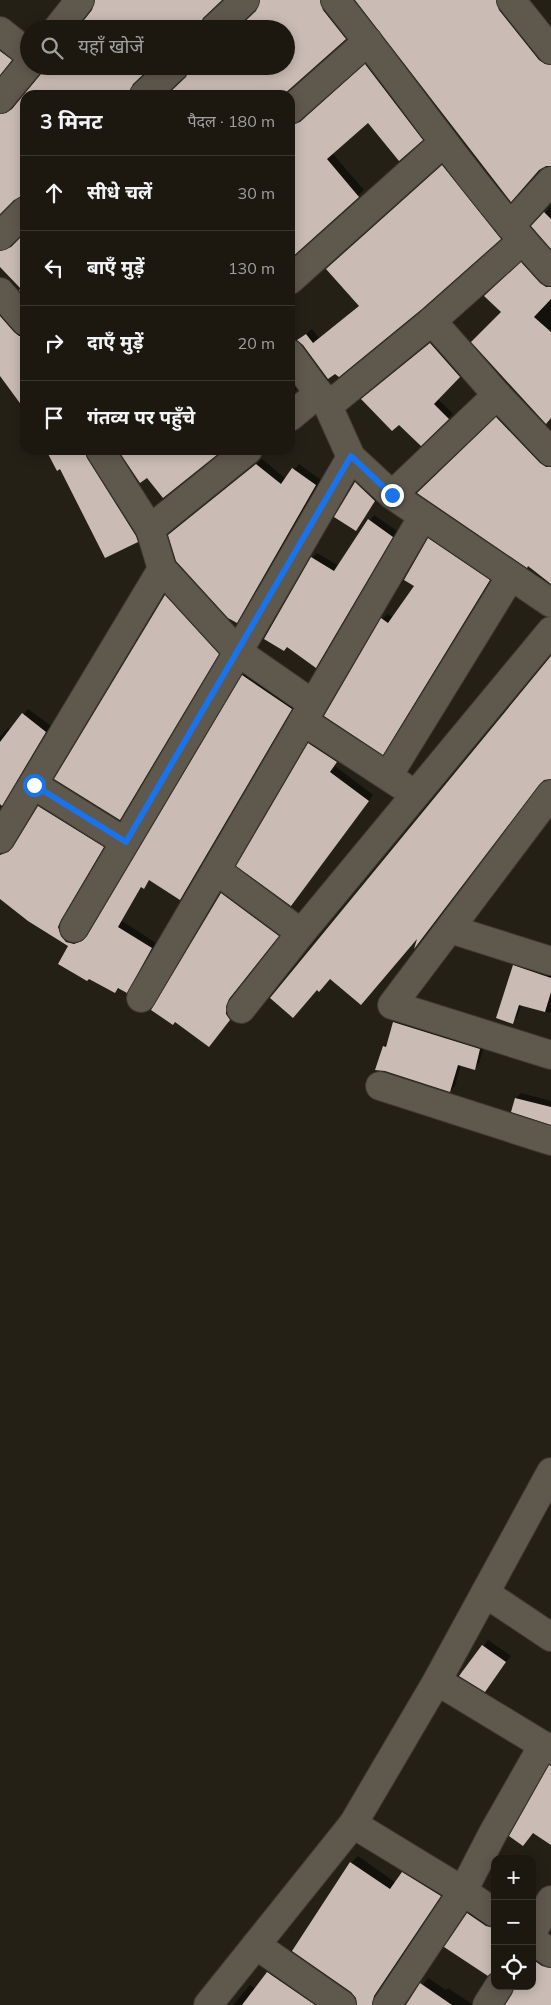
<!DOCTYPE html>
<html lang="hi">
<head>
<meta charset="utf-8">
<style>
	:root { --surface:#1c1810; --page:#29251e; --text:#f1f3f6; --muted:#a0a09f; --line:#3a3730 }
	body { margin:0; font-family:Mulish,"Noto Sans Devanagari",sans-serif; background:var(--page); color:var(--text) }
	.controls { position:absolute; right:15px; bottom:15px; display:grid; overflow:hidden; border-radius:10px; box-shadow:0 2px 12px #0003 }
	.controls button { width:45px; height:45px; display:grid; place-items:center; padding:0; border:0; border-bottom:1px solid var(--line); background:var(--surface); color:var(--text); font:25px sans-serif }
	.stop { position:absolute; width:15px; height:15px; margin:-11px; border:4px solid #1a73e8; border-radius:50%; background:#fff }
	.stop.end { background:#1a73e8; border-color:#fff; box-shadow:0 1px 5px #0008 }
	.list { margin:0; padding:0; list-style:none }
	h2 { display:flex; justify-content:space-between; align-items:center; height:65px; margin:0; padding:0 20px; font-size:21px }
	h2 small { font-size:16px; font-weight:400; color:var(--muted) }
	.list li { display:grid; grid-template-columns:32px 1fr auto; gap:15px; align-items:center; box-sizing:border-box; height:75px; padding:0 20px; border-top:1px solid var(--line) }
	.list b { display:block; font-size:19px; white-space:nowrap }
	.list em { font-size:16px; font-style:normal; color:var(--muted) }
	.icon { flex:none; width:28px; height:28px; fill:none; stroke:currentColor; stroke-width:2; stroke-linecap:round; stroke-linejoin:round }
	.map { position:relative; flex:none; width:551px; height:2005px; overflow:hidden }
	.search { position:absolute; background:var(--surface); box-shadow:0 2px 12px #0003; left:20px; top:20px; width:275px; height:55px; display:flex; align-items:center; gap:12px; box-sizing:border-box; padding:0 18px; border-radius:28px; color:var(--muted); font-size:19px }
	.panel { position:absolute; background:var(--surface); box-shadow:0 2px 12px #0003; left:20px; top:90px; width:275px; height:365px; border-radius:15px }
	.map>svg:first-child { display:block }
</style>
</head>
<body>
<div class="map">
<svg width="551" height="2005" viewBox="0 0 551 2005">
	<rect width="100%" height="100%" fill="#252016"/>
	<g fill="#0007">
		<polygon points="96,0 220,0 204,17 205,29 79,29 93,10"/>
		<polygon points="261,0 326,0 351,33 283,95 168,95 286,66 286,29 257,11"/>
		<polygon points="357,0 502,0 551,59 551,165"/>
		<polygon points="0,41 16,54 0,74"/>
		<polygon points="371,60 427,134 422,139 368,121 332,153 364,190 290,257 290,119 299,120 307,117"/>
		<polygon points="42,75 138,77 134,84 135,95 25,95"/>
		<polygon points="25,95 25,195 14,199 0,212 0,108 12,109"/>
		<polygon points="448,160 506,232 421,308 339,375 299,340 312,329 319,338 360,306 333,263"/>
		<polygon points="551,206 551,247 533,226"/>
		<polygon points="25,235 25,295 22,289 0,265 0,246 10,246"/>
		<polygon points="528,258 551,281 551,413 491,291"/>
		<polygon points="0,308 25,330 25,401 0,366"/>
		<polygon points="436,339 464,371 438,399 453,414 421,444 367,395"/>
		<polygon points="290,368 302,384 290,395"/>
		<polygon points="503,413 548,459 507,502 551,504 551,582 528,565 419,493"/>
		<polygon points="48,450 91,450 142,536 137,541 60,467"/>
		<polygon points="262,459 286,479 299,464 321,480 242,616 237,621 169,535"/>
		<polygon points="361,477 380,495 356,529 336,517 356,483"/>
		<polygon points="374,515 397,531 321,661 316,666 312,558 317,553 339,566"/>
		<polygon points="434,534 494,575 388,748 383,753 382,619 388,614 394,618 415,586 429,539"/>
		<polygon points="171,591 223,648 125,813 120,819 166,596"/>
		<polygon points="551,658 551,777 541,781 420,942 417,945 420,935 361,1004"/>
		<polygon points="248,671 296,703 185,893 180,898 150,879 142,886 122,921 156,943 131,987 126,992 120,987 115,992 70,945 0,897 0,849 6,850 14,848 39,807 44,802 108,842 65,914 63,922 79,939 88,937 243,676"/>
		<polygon points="28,709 51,726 7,799 2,804 0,803 0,737 8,728 11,730"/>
		<polygon points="315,739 341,756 335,766 373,795 291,905 309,744"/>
		<polygon points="227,889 283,930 234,993 230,1001 235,1014 209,1046 176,1021 222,894"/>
		<polygon points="519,961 551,971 551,1013 522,1004 517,1017 512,1022 514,966"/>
		<polygon points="399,1017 485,1044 479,1063 474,1068 461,1064 455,1086 450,1091 384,1046 389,1041 394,1022"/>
		<polygon points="521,1093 551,1101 551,1121 512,1111 516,1098"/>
		<polygon points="488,1640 511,1656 485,1690 461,1676"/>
		<polygon points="358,1856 396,1883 409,1867 446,1889 380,1989 377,1997 379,2005 359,2005 357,1998 352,1992 293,1950 351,1863"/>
		<polygon points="474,1907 495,1921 495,1970 446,1947 468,1914"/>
		<polygon points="532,1949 551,1961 551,2005 507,2005 532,1986"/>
		<polygon points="275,1967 330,2005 233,2005 250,1985 256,1989"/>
		<polygon points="428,1978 446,1990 448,1988 473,2005 407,2005"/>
	</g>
	<g fill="#cabcb4">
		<polygon points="95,0 222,0 203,18 199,29 77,29 92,10"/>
		<polygon points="260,0 320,0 323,10 346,39 283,95 167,95 186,77 190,66 286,66 286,29 237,29 256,11"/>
		<polygon points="355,0 496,0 499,10 539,60 545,64 551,65 551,166 546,166 539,170 511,202"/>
		<polygon points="0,51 12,60 0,75"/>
		<polygon points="365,64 423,140 399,161 368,123 327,159 359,197 290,259 290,125 300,122"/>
		<polygon points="44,66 152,66 133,84 129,95 25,95 25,196 14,200 0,214 0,114 6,113 12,109 41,74"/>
		<polygon points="442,165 501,239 422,309 339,377 335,374 328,379 303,345 297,340 306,334 313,343 359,306 326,269"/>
		<polygon points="544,212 551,219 551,249 531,226"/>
		<polygon points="25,233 25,297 19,290 21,289 0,267 0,251 11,247"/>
		<polygon points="521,262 540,283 546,287 551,287 551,299 534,317 551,332 551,418 546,424 471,342 501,312 484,296"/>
		<polygon points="0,316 14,332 19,336 25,336 25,410 0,376"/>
		<polygon points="430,343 460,377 434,404 449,419 421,446 399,425 392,431 361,399"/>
		<polygon points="496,417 540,463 546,467 551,467 551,584 528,566 527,568 417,493"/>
		<polygon points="46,450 84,450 87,458 136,536 138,542 105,558 60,469 57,471"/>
		<polygon points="118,450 223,450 163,498 147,478 140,483"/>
		<polygon points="256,464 281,484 292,468 316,485 237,623 228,618 176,561 168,535"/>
		<polygon points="355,482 375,501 356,531 334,517"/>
		<polygon points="368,519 393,537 316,668 287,647 284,651 264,639 311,557 334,571"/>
		<polygon points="428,538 490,580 383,755 324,716 381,618 388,623 414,586 404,580"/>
		<polygon points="165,595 219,654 120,820 54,779"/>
		<polygon points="551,656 551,779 544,780 539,785 414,949 417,939 361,1005 330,979 319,992 317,990 293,1018 270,998"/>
		<polygon points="242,675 292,709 180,900 149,880 144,889 141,887 118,927 152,948 127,993 118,988 115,993 89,979 87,981 58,964 68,946 28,921 0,899 0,855 8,852 13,847 38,806 104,847 61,920 58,927 61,936 66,942 74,944 82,941 87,936"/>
		<polygon points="22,713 46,732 2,806 0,804 0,742"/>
		<polygon points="308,743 337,762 330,772 369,801 291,906 236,866"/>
		<polygon points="221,893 279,936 229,999 226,1007 226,1014 230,1020 209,1047 175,1022 173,1025 151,1010"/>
		<polygon points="513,965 551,978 551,992 545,1012 519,1005 513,1024 496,1018"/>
		<polygon points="393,1022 480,1049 475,1070 458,1065 450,1092 385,1071 375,1070 383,1046 386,1047"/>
		<polygon points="515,1098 551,1107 551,1125 511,1112"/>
		<polygon points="482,1645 506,1662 485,1692 459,1676"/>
		<polygon points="549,1765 551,1766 551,1845 533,1833 523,1846 509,1836"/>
		<polygon points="350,1862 390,1889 402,1872 441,1896 374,1996 372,2005 357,2005 356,1998 351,1992 292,1951"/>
		<polygon points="467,1913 486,1926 495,1928 495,1971 488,1976 444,1947"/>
		<polygon points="532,1959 542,1966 551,1968 551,2005 505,2005 512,1994 515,1986 532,1986"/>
		<polygon points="267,1972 315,2005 242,2005"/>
		<polygon points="420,1983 452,2005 406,2005"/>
	</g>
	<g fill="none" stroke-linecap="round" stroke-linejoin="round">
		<g stroke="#3f3a34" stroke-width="30">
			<g id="minor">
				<path d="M335,0C408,90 472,187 551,272"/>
				<polyline points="511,0 551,50"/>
				<polyline points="57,29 80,0"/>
				<polyline points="214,29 245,0"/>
				<polyline points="0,31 29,54"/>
				<polyline points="144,95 175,66"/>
				<polyline points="0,99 29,64"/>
				<polyline points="290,110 368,41"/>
				<polyline points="510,226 551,181"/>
				<polyline points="0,236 25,211"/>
				<polyline points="290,280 443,143"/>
				<polyline points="0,292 25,321"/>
				<polyline points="432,321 497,395 551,452"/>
				<polyline points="290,354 328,406 351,457 392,495 551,603"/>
				<polyline points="328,406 432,321 522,241"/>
				<polyline points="290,417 319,393"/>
				<polyline points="100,450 150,529 162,569 238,652 313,704"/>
				<polyline points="392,495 497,395"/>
				<polyline points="150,529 248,450"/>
				<polyline points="303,721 404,787"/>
				<polyline points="388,776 511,576"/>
				<polyline points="34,785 125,842"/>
				<polyline points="551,794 392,1005 551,1055"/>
				<polyline points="0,839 162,569"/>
				<polyline points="216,870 301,933"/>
				<polyline points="74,928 238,652 351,457"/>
				<polyline points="450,929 551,961"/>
				<polyline points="141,998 423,516"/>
				<polyline points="241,1009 301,933 551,631"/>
				<polyline points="380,1086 551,1141"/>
				<polyline points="485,1593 551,1637"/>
				<polyline points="437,1681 551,1750"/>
				<polyline points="353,1824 463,1891 495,1913"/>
				<polyline points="532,1932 551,1900"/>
				<polyline points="532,1940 551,1953"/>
				<polyline points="256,1945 342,2005"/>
				<polyline points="208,2005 353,1824 437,1681 551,1472"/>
				<polyline points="387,2005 463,1891 493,1833 543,1745"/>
				<polyline points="487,2005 499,1986"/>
			</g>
		</g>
		<use href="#minor" stroke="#5f584d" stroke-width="28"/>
	</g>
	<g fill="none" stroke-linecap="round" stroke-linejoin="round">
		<polyline stroke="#1a73e8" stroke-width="6" points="34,785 126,842 351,456 392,495"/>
	</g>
</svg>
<div class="controls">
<button>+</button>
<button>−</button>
<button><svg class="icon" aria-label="locate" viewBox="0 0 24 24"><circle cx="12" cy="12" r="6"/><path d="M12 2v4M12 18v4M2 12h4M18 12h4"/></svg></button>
</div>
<div class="stop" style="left:34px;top:785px"></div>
<div class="stop end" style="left:392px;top:495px"></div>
<div class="search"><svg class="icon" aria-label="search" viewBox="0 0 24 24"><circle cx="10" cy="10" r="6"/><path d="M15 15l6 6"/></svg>यहाँ खोजें</div>
<section class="panel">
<h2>3 मिनट<small>पैदल · 180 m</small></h2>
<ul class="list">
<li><svg class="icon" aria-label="ahead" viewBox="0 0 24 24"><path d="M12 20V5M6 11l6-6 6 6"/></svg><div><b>सीधे चलें</b></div><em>30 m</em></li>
<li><svg class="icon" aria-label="left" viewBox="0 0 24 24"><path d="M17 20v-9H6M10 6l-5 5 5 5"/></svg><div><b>बाएँ मुड़ें</b></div><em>130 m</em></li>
<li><svg class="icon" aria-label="right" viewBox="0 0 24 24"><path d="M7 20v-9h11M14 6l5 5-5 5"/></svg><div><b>दाएँ मुड़ें</b></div><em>20 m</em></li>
<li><svg class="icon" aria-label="arrive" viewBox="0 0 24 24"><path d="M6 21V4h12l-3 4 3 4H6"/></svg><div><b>गंतव्य पर पहुँचे</b></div></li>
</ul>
</section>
</div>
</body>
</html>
